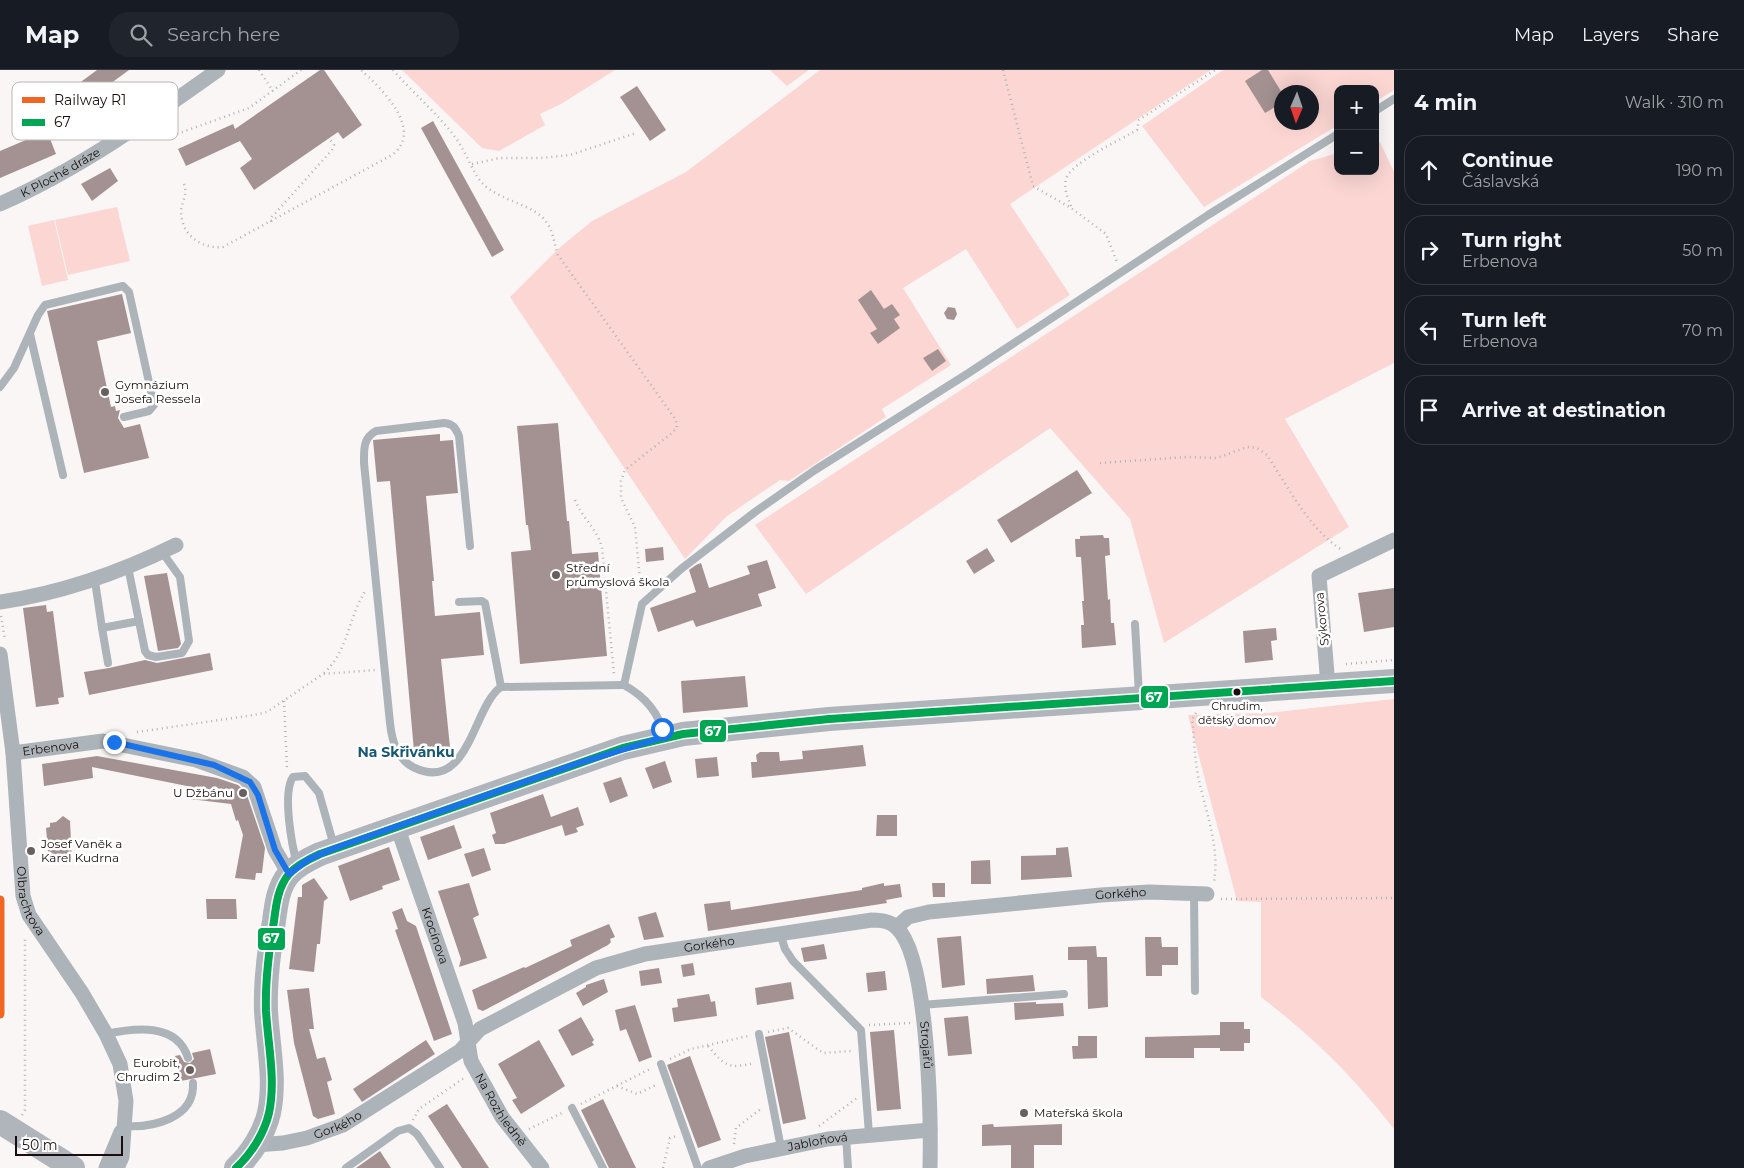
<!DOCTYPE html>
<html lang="en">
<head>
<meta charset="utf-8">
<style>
	:root { --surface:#171b24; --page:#20242c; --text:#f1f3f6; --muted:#9ea1a6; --line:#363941 }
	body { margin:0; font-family:Montserrat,sans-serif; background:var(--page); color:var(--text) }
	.controls { position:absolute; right:15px; top:15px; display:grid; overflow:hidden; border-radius:10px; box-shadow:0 5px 20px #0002 }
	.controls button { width:45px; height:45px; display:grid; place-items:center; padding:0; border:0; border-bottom:1px solid var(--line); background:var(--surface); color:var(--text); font:25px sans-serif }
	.compass { position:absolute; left:1274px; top:15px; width:45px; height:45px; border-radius:50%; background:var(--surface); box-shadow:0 5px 20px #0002; rotate:182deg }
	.scale { position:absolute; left:15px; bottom:12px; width:108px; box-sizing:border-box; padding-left:5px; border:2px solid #190e0d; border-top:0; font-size:14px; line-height:18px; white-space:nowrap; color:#190e0d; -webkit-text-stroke:4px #fff; paint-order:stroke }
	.stop { position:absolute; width:15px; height:15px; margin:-11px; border:4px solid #1a73e8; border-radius:50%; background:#fff }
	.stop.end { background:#1a73e8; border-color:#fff; box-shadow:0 1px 5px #0008 }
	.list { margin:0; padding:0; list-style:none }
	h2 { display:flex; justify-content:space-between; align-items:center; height:65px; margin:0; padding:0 20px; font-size:21px }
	h2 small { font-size:16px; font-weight:400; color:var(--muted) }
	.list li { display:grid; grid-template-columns:32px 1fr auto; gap:15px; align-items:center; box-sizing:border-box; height:70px; margin:0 10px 10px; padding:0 10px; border:1px solid var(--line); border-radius:20px }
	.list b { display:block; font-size:19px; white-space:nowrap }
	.list p { margin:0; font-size:16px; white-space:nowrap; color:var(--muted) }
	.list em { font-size:16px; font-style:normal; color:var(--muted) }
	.icon { flex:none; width:28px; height:28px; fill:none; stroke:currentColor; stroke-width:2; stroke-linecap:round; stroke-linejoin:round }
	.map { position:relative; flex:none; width:1394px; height:1098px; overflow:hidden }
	header { display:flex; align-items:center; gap:30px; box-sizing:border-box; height:70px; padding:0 25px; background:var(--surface); border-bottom:1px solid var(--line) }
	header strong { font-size:24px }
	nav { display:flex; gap:28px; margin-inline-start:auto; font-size:18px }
	.search { width:350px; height:45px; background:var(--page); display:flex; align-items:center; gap:12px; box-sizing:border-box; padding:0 18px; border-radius:20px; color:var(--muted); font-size:19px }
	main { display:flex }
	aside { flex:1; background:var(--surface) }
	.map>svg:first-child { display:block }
</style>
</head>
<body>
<header>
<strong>Map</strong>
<div class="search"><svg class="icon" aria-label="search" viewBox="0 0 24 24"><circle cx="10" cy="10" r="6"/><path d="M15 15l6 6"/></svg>Search here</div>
<nav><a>Map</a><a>Layers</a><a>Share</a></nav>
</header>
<main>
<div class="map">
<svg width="1394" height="1098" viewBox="0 0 1394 1098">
	<rect width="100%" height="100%" fill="#faf6f6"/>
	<g fill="#fbd6d3" fill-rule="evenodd">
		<polygon points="402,0 615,0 561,34 540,44 545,55 499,81 482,78"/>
		<polygon points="770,0 809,0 787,16"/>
		<polygon points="820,0 1211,0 1010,134 1070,225 1017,259 966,179 903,218 951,295 882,339 886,347 789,411 780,410 727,446 685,489 510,227 558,179 592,151 686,102"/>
		<path d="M1223,0H1394V20L1375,32V19H1338V55L1204,137L1142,56ZM1282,22H1312V52H1282Z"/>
		<polygon points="1380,72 1394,102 1394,293 1285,349 1349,457 1164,573 1130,449 1050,358 806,524 755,455 1310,91 1338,83 1338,101 1375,101 1375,73"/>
		<polygon points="117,137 130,191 68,205 55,150"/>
		<polygon points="54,150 68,210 42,216 28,156"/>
		<path d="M1394,629V1059C1354,1007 1313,967 1261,927V832L1237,831L1188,645L1268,643Z"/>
	</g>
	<g fill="#a49292">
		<polygon points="97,0 129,0 99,22 106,32 97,39 104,48 88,59 63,25"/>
		<polygon points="320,0 324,0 362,55 343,69 338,62 254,120 240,98 252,89 240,71 186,96 178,79 233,54 235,59"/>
		<polygon points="1262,0 1268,0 1282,23 1282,33 1265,43 1245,11"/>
		<polygon points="637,16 666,60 650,71 620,27"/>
		<polygon points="433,51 504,180 492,187 421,58"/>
		<polygon points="47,61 56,84 0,108 0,81"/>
		<polygon points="110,98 118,111 92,131 81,114"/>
		<polygon points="871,220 884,239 892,234 900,245 894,249 900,258 878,274 870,263 877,259 858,230"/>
		<polygon points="122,224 131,263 97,271 111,337 115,336 116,341 120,340 118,348 124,358 140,354 149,388 84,403 47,241"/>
		<polygon points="948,237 955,238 957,244 954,250 947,249 944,243"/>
		<polygon points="938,279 946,291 932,301 923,288"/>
		<polygon points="558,353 567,451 569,451 572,484 598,482 607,586 520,594 511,482 531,480 528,455 526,455 517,356"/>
		<polygon points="440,364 440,371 453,370 458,423 426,426 434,511 432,511 435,546 480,542 484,585 441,589 450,677 414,681 390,411 377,412 373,370"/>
		<polygon points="1077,400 1092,423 1011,473 997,450"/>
		<polygon points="1103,465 1104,468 1109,468 1110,485 1105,486 1108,530 1110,529 1111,553 1114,553 1116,575 1082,578 1081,555 1084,555 1082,531 1084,531 1081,487 1076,487 1075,469 1080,469 1080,466"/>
		<polygon points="663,477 664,490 646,492 645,479"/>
		<polygon points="987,478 995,491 974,504 966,491"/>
		<polygon points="767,490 776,518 758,524 762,536 696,557 693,550 658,562 650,538 696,522 689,500 696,495 701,493 709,518 750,504 747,496"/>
		<polygon points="167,503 181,574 178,578 158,581 144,506"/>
		<polygon points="1394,518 1394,557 1364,562 1358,523"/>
		<polygon points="46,535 47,542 53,541 64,627 58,628 59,634 36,637 23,538"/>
		<polygon points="1276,558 1277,570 1271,571 1273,590 1245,593 1243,561"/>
		<polygon points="210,583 213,600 89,625 84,602 109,598 145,590 157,593"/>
		<polygon points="745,606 748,637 683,643 681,611"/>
		<polygon points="863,675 866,696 752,708 751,692 757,692 756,685 760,682 779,682 780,691 803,689 802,681"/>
		<polygon points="97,686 217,708 238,715 246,722 265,778 262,803 256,803 255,810 235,808 243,765 238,750 236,751 231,734 190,729 192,717 92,697 93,708 44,716 42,694"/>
		<polygon points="717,687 719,706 697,708 695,689"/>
		<polygon points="665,691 672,712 653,719 645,698"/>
		<polygon points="621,707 628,726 610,733 603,713"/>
		<polygon points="543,724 551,747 578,737 584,755 576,758 578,762 565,766 562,755 504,774 495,774 492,765 496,763 490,743"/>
		<polygon points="877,745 897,745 897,766 876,766"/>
		<polygon points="63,746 70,751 72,791 49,793 46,758 50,757 50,753 56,752"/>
		<polygon points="454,755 462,778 428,790 420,767"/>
		<polygon points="389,777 400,810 382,816 383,819 350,831 338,796"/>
		<polygon points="1068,777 1072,807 1021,810 1021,786 1056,785 1056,778"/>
		<polygon points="484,778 491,800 472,807 464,784"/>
		<polygon points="990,790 991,814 971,814 971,791"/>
		<polygon points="314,808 328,828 324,831 320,874 317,874 314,902 289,899 298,827 302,827 302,815"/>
		<polygon points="469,813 479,845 473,848 487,888 459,897 461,889 438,821"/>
		<polygon points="884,813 884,816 900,814 902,827 886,830 887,833 708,861 704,834 730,831 731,840 862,820 862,818"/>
		<polygon points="932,813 945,813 945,827 933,827"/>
		<polygon points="206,829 236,829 237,849 207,849"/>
		<polygon points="402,838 407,851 416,856 452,964 434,971 395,860 398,859 392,842"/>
		<polygon points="656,842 664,867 644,870 638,847"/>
		<polygon points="609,854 615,867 610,869 611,872 608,875 483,941 478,939 472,920 524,897 525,898 572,876 570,870"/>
		<polygon points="961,866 965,915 942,918 937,868"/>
		<polygon points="1145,867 1161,867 1162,877 1178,877 1178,895 1162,895 1162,906 1146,906"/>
		<polygon points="824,874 827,889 804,892 801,878"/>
		<polygon points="1096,876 1097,887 1107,887 1108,937 1088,939 1087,890 1068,890 1068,877"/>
		<polygon points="693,893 695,905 683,907 681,895"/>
		<polygon points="659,898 662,913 641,916 639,901"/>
		<polygon points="885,901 887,920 868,922 866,903"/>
		<polygon points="1033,905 1035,921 987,924 986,909"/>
		<polygon points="604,909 608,922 583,936 576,923 586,917 586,915"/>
		<polygon points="791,912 794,929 757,935 755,918"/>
		<polygon points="309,918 314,959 309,959 317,989 325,987 332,1010 327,1012 335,1044 318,1049 313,1046 294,973 287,920"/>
		<polygon points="709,924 711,932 715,931 717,946 674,952 672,938 678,937 677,929"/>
		<polygon points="1036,932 1036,934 1063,933 1064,946 1015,950 1014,933"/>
		<polygon points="635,935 652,987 639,992 626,959 620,961 615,940"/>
		<polygon points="968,946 972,984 948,986 944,948"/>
		<polygon points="581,947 594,970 592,972 594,975 572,986 558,960"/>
		<polygon points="1220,952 1244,952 1244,959 1250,959 1250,973 1244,973 1244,981 1220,981 1220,978 1194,978 1194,988 1145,988 1145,967 1220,965"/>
		<polygon points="894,960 901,1039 877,1041 870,962"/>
		<polygon points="789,962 806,1049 783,1054 765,967"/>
		<polygon points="1078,966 1097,966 1097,988 1073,989 1072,976 1078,976"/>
		<polygon points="426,970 435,984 362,1032 353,1019"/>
		<polygon points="539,970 565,1016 521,1044 512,1030 517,1028 498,994"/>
		<polygon points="210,979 216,1004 181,1011 175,986 180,985 184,992 190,993 194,989 192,983"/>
		<polygon points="690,986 721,1070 698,1078 667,995"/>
		<polygon points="603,1029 636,1098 609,1098 581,1040"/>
		<polygon points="447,1034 489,1098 462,1098 428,1046"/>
		<polygon points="993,1054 994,1057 1062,1054 1062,1075 1034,1075 1034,1098 1011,1098 1011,1075 982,1076 982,1055"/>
		<polygon points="380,1081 391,1098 356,1098"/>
	</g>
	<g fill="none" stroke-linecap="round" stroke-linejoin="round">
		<g stroke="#afb3b5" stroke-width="2.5" stroke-dasharray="1 4" stroke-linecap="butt">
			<polyline points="259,0 273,21"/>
			<path d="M393,0C413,23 437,43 455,67C465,80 473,103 482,113C499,131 535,134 547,153C554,163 554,174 558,185L676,350L677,358L672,363L625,400L621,411V428L635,457L641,522"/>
			<polyline points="1003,0 1033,116 1071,138 1106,164 1117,192"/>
			<polyline points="163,69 249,38 301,0"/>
			<polyline points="472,94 500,88 541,88 570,85 636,63"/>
			<path d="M184,114C188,124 182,131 181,141C181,165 201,179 223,177L392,85C425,60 381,18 361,0"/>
			<path d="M1071,136C1067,127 1064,119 1066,109C1070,93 1122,69 1137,60L1139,50L1215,0"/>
			<polyline points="271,152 272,147 332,80 334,75 329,68"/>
			<path d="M1100,393L1187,387L1217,388L1247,377L1257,378L1267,385C1288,417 1309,459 1342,480"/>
			<path d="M575,430C582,448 598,460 602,478L614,605"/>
			<polyline points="1,546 5,570"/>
			<polyline points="1346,594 1394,590"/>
			<path d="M324,603C349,580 348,547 366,520"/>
			<polyline points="284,631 287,699"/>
			<path d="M1196,643L1192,649L1193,656C1194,672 1195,689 1198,706C1205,740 1220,776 1214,812"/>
			<polyline points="137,662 254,645 267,642 323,604 376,600"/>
			<polyline points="1221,829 1394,828"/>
			<polyline points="869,955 910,953"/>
			<polyline points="768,962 788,958 823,983 852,981"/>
			<path d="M708,976C726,997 728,999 755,993"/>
			<polyline points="670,989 691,979 748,966"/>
			<polyline points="617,1016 637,1024 656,1015"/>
			<polyline points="581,1034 652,998"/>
			<polyline points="22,1045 25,1040 25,866"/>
			<polyline points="413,1050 419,1039 464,1008"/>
			<polyline points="819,1056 857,1028"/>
			<polyline points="529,1059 562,1043"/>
			<polyline points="734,1074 736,1058 762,1038"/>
			<polyline points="663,1098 670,1068 677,1066"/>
		</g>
		<g stroke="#acb4b9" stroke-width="8">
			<polyline points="1375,41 1394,29"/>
			<polyline points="30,264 63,405"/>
			<polyline points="0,317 14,298 38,245 45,235 123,216 129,222 154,335 149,341 124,347"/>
			<path d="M470,476L459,366C455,357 453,354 444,353L376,361C363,368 364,379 364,393L390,653C392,671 397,690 415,698C469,723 473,636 501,617L624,615"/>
			<polyline points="128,497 145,581 148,585 156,587 182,583 189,571 180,507 162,482"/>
			<polyline points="95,511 102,558 139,551"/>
			<polyline points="459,532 482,531 485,533 501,617"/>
			<polyline points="1135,554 1139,625"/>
			<polyline points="102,558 108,593"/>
			<path d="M664,665C659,643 644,626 624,615L642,534L681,499L755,442L815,400L967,304L1208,145L1338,64"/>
			<path d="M297,794C292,776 282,723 293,707L305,706L319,723L334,776"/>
			<polyline points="1194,823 1195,921"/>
			<polyline points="780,863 785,879 793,891 861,960 869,1064"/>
			<polyline points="921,935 1064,924"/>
			<path d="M106,964C134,958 177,952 188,988"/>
			<polyline points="759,964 781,1078"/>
			<polyline points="661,994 698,1098"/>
			<polyline points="572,1038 603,1098"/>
			<path d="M124,1056C151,1058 195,1049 193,1013"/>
			<polyline points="846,1066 848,1098"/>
			<polyline points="346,1098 398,1061 409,1058 417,1064 440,1098"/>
		</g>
		<g stroke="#acb4b9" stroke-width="15">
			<path id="s1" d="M0,134C79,99 148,50 218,0"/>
			<path d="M0,532C63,523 119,503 176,475"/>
			<path id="s2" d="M0,584L13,683L23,826L29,845L82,923L106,964L120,994L126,1031L122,1087L117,1098"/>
			<polyline points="1328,616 1319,506 1394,470"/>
			<path id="s3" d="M13,683L103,671L196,690L243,707L254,717L275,780L289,804"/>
			<path id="s4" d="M397,756L465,953L471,991L502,1047L542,1098"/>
			<path id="s5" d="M897,857L908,847L929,842L1101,825L1149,822L1207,824"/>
			<path id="s6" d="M255,1075L283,1073L307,1068L343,1055L460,981L480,959L596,898L645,884L872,850C881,850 891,851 897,858C929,888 931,1051 930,1098"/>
			<polyline points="106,1098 121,1062"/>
			<path id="s7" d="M709,1098L745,1086L828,1069L930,1060"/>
		</g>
		<g stroke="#afb5ba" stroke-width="24">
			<polyline points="0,1052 73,1098"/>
			<path d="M236,1098C251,1084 264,1064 269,1043C276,1010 268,975 266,941C265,911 269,880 274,851C276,835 278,817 289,804C297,795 309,789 320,784L623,678L683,664L829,649L1394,611"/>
		</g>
		<g stroke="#fff" stroke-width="11">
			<path id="bus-1" d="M236,1098C251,1084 264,1064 269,1043C276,1010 268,975 266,941C265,911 269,880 274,851C276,835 278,817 289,804C297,795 309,789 320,784L623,678L683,664L829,649L1394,611"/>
		</g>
		<use href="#bus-1" stroke="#00a651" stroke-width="8"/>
		<g stroke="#fff" stroke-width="12">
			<polyline id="rail-1" points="0,830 0,944"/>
		</g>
		<use href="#rail-1" stroke="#f26522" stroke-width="9"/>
	</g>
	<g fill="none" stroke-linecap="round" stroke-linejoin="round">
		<polyline stroke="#1a73e8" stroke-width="6" points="114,672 214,695 250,712 258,725 275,780 289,804 309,789 335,778 576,694 664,667 662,659"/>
	</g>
	<g fill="#685f5f" stroke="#fff" stroke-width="2">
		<circle cx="105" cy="322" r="5"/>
		<circle cx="556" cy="505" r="5"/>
		<circle cx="243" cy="723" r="5"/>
		<circle cx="31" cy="781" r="5"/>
		<circle cx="190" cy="1000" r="5"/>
		<circle cx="1024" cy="1043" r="5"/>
	</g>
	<circle fill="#190e0d" stroke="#fff" stroke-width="2" cx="1237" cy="622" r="4.5"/>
	<g text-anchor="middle" stroke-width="5" stroke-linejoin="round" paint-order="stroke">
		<g font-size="11" fill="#190e0d" stroke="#fff">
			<text x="1237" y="640">Chrudim,<tspan x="1237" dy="14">dětský domov</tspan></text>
		</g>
		<g font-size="12" fill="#190e0d" stroke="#fff">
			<text dy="4" stroke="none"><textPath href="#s1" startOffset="68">K Ploché dráze</textPath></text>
			<text transform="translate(1322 549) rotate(-96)" y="4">Sýkorova</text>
			<text dy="4" stroke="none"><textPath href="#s3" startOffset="38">Erbenova</textPath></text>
			<text dy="4" stroke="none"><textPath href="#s5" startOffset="229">Gorkého</textPath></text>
			<text dy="4" stroke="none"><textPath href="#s2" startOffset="250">Olbrachtova</textPath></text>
			<text dy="4" stroke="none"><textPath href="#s4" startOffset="116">Krocínova</textPath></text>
			<text dy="4" stroke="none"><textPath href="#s6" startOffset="506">Gorkého</textPath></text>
			<text dy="4" stroke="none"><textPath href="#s6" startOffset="820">Strojařů</textPath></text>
			<text dy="4" stroke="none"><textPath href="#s4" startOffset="304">Na Rozhledně</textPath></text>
			<text dy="4" stroke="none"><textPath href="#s6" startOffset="86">Gorkého</textPath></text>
			<text dy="4" stroke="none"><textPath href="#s7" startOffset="112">Jabloňová</textPath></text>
		</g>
		<g font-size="12" fill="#190e0d" stroke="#fff" text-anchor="start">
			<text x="115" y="319">Gymnázium<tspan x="115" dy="14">Josefa Ressela</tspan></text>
			<text x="566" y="502">Střední<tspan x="566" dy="14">průmyslová škola</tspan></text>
			<text x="233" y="727" text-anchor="end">U Džbánu</text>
			<text x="41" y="778">Josef Vaněk a<tspan x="41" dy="14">Karel Kudrna</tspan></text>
			<text x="180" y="997" text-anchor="end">Eurobit,<tspan x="180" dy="14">Chrudim 2</tspan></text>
			<text x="1034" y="1047">Mateřská škola</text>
		</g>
		<g font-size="14" font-weight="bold" fill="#175876" stroke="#fff">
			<text x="406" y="687">Na Skřivánku</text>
		</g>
	</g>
	<rect x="12" y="12" width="166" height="58" rx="8" fill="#fff" stroke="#bab7b6" stroke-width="1"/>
	<rect x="22" y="27" width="23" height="6" fill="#f26522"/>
	<rect x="22" y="49" width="23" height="7" fill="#00a651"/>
	<g font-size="14" fill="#190e0d">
		<text x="54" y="35">Railway R1</text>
		<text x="54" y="57">67</text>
	</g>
	<g stroke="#fff" stroke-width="2">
		<rect x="1140" y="615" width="29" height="24" rx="5" fill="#00a651"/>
		<rect x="699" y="649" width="28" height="24" rx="5" fill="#00a651"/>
		<rect x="257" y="857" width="29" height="24" rx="5" fill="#00a651"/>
	</g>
	<g font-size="14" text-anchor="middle" font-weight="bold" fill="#fff">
		<text x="1154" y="632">67</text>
		<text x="713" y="666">67</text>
		<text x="271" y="873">67</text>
	</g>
</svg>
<div class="controls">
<button>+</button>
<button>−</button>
</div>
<svg class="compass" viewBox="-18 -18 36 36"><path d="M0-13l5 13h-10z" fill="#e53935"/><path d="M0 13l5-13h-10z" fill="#9ea1a6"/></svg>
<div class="scale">50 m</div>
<div class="stop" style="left:662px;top:659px"></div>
<div class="stop end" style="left:114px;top:672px"></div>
</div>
<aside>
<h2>4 min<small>Walk · 310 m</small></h2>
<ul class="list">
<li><svg class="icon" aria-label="ahead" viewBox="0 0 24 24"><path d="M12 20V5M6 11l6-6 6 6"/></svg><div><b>Continue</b><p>Čáslavská</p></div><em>190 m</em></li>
<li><svg class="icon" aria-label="right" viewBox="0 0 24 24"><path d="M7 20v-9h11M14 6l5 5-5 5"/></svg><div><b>Turn right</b><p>Erbenova</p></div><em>50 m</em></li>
<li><svg class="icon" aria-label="left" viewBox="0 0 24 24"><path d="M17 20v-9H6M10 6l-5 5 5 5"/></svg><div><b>Turn left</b><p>Erbenova</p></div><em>70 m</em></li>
<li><svg class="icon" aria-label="arrive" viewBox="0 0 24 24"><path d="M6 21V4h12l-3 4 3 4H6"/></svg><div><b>Arrive at destination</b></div></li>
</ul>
</aside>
</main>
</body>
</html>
